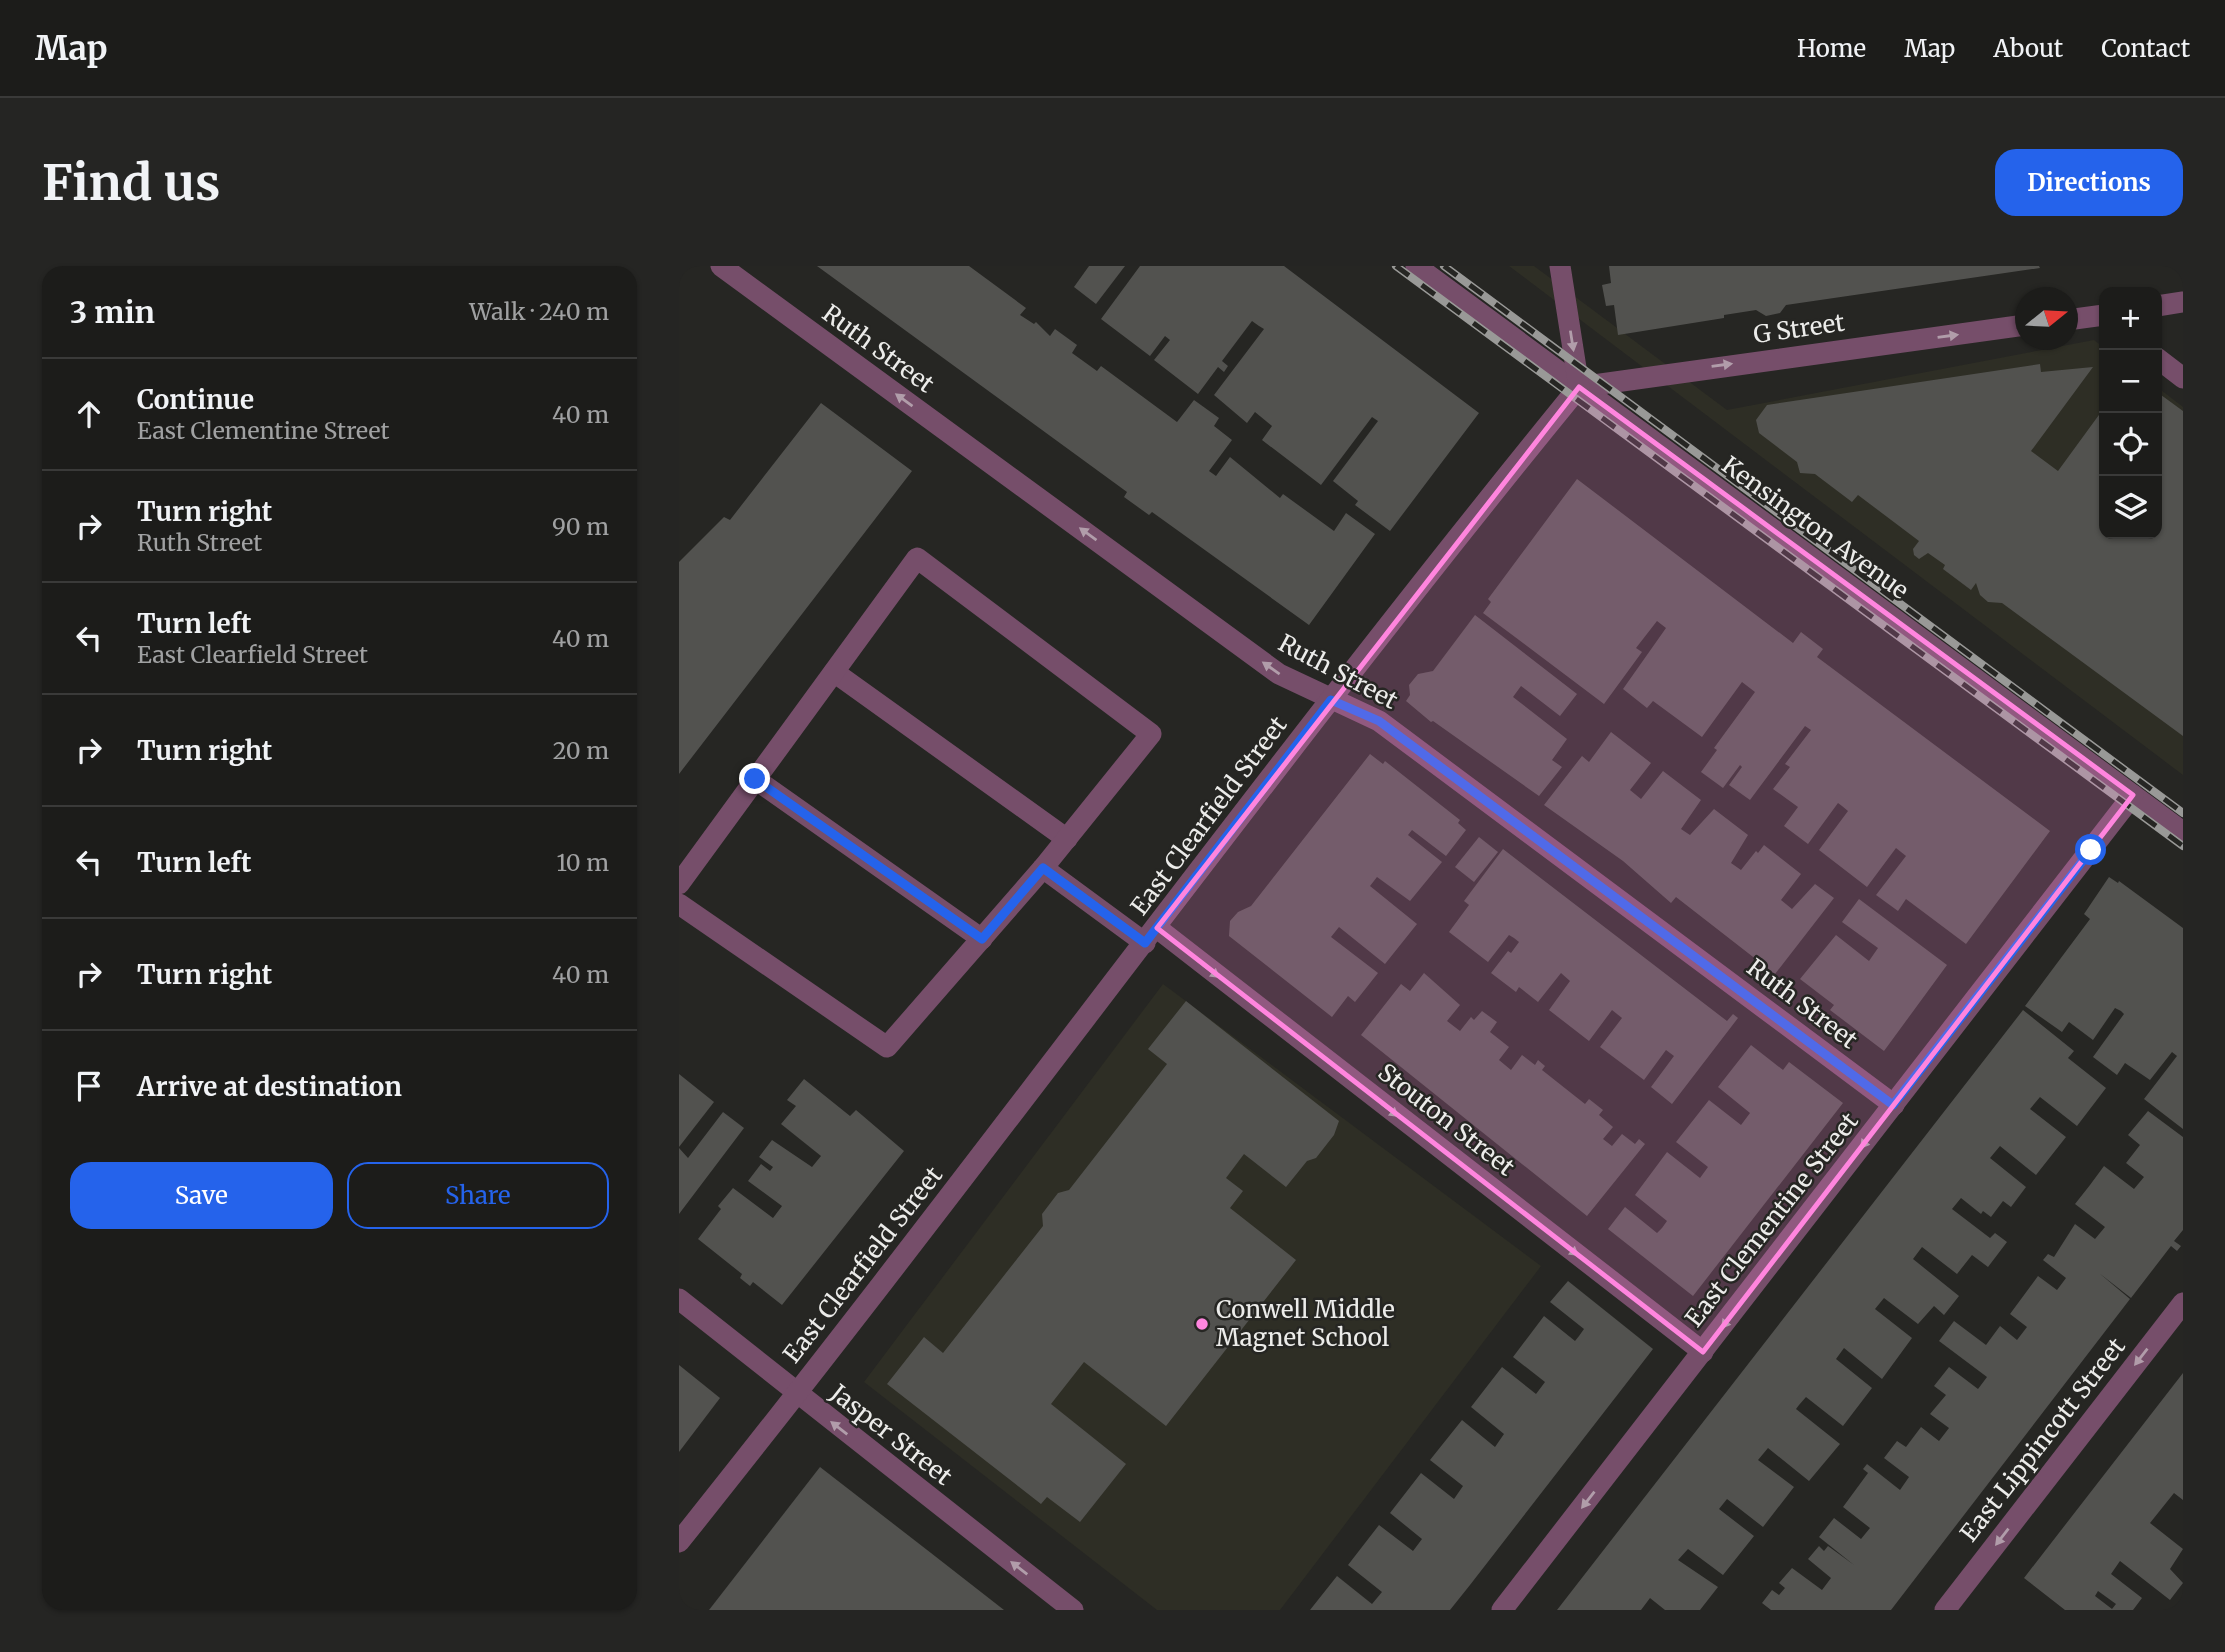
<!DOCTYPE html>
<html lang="en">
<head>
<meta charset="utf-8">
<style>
	:root { --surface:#1c1c1a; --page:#252523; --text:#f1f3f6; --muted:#a0a1a2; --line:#3a3a39; --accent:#2563eb }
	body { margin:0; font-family:Merriweather,serif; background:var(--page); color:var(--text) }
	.controls { position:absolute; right:21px; top:21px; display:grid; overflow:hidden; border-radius:14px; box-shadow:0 2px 5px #0004 }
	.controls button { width:63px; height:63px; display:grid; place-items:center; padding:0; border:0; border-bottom:2px solid var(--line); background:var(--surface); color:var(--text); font:35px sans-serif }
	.compass { position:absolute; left:1336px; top:21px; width:63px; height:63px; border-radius:50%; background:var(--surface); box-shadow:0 2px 5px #0004; rotate:72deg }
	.stop { position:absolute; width:21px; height:21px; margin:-16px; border:5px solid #2563eb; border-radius:50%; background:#fff }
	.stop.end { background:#2563eb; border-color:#fff; box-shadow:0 2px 7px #0008 }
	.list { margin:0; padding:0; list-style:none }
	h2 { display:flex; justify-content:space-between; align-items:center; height:91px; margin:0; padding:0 28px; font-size:30px }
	h2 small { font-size:23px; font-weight:400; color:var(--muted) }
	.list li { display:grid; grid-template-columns:46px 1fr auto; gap:21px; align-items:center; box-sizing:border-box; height:112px; padding:0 28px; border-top:2px solid var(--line) }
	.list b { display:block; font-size:26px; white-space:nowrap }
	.list p { margin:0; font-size:23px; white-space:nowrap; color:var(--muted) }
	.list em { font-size:23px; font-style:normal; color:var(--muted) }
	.actions { display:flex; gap:14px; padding:21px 28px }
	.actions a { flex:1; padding:16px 0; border:2px solid var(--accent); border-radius:21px; text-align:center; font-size:24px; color:var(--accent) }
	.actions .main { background:var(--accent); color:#fff }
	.icon { flex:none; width:38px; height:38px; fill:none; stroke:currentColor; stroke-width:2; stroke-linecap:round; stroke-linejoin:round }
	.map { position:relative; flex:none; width:1504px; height:1344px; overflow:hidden; border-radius:21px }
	header { display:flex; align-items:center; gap:42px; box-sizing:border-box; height:98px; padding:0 35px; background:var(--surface); border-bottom:2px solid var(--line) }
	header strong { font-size:33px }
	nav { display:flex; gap:38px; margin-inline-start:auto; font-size:24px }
	.intro { display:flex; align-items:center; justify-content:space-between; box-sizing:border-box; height:168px; padding:0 42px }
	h1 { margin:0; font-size:49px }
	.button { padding:18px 32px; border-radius:21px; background:var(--accent); color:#fff; font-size:24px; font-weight:700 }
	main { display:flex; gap:42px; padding:0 42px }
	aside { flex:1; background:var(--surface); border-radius:21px; box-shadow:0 2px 5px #0004 }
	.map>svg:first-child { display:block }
</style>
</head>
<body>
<header>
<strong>Map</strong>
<nav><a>Home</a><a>Map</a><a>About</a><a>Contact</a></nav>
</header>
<div class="intro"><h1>Find us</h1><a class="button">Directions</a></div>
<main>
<aside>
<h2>3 min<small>Walk · 240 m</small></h2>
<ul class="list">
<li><svg class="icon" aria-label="ahead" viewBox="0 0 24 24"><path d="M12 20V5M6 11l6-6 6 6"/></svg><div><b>Continue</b><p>East Clementine Street</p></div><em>40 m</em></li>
<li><svg class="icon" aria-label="right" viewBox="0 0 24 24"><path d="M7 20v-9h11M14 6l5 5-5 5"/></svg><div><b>Turn right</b><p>Ruth Street</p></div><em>90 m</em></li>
<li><svg class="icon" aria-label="left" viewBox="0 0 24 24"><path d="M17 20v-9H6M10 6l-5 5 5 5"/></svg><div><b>Turn left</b><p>East Clearfield Street</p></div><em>40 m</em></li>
<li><svg class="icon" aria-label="right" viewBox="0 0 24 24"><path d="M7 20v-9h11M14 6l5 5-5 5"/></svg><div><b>Turn right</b></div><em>20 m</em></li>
<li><svg class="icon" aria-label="left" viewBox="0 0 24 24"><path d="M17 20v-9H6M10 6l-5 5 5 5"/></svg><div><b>Turn left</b></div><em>10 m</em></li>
<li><svg class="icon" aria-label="right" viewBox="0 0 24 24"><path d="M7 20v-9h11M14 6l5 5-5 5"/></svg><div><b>Turn right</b></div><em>40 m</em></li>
<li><svg class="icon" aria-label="arrive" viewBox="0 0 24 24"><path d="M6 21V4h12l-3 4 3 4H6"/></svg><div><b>Arrive at destination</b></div></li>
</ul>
<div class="actions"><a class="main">Save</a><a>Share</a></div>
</aside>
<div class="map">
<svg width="1504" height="1344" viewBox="0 0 1504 1344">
	<rect width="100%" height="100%" fill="#262623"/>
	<g fill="#2e2e25">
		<polygon points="830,0 855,0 1048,144 1415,74 1425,82 1425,268 1478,268 1478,121 1504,141 1504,509"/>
		<polygon points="484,718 862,1000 601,1344 478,1344 185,1116"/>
	</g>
	<g fill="#52524f" fill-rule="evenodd">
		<polygon points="138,0 290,0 347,42 341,49 355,58 357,56 371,70 376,63 398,79 393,87 418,105 422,100 498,156 515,134 540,152 535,160 553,174 530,205 537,210 551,191 601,232 604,228 655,265 667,247 696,268 630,359 473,246 470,249 445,231 448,226"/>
		<polygon points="410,0 446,0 417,38 395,21"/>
		<polygon points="461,0 605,0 800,147 711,265 676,239 679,235 654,215 699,155 693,151 642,219 583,174 593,160 576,146 568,157 535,129 585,63 580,60 573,55 543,95 549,100 545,106 539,101 519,128 475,94 491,74 486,70 471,90 422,53"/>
		<polygon points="930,0 1360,0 1361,2 1107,39 1101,47 1087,50 1077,44 1045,49 1045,52 939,69 935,39 927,40 923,19 932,17"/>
		<polygon points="1361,98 1362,106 1414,101 1352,185 1379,205 1425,142 1425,268 1478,268 1478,126 1504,145 1504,470 1323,337 1309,336 1301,329 1297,317 1292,324 1264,303 1266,299 1249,287 1240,293 1235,289 1234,283 1240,275 1179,229 1173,236 1136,208 1121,207 1118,196 1080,167 1077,154 1088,139"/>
		<polygon points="142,137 233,205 0,508 0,296 45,251 51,254"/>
		<polygon points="898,213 1114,377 1122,366 1144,383 1138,391 1371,565 1287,678 1227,633 1219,645 1197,629 1227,590 1217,582 1188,621 1140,584 1169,545 1163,540 1159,537 1129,578 1105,560 1119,541 1094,523 1111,501 1106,498 1132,464 1126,460 1071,534 1050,519 1063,501 1061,499 1044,522 1022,506 1038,484 1035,482 1076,426 1063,416 1023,471 974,435 968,442 944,423 987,362 978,355 957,382 963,386 925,438 804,347 812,336 809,333"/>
		<polygon points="796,349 898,428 881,450 842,420 834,431 888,473 873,494 883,501 860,530 754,455 752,456 727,435 731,429 730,419 739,408 754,405"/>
		<polygon points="932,466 972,497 951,524 962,533 984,505 1022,534 1002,563 1011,569 1035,543 1069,569 1052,597 1062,604 1077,585 1079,587 1085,579 1122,608 1102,634 1113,643 1136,618 1155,632 1096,708 997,631 992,637 944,595 865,539 903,490 910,496"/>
		<polygon points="691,488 704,498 706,495 781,554 779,557 787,564 767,590 733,564 729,569 763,596 731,635 698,611 691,620 738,658 706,698 660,661 652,671 699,707 676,736 669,730 653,751 550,670 551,655 559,646 572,640"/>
		<polygon points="800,571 819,586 795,616 776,601"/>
		<polygon points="824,583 1048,755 1054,748 1059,752 993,838 972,821 995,790 987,784 965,814 921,781 943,752 933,744 910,775 870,744 891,715 882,707 859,736 840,721 837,726 812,707 829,685 832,687 840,676 835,672 830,669 809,696 770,666 790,639 785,635"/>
		<polygon points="1430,611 1439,617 1440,615 1504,662 1504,863 1465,833 1498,790 1493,786 1471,814 1446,797 1438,809 1414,791 1445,748 1442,745 1436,742 1414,774 1390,756 1383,766 1346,740 1411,653 1405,648"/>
		<polygon points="1180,633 1268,699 1205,785 1151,744 1155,739 1121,713 1157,669 1190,695 1199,682 1163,656"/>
		<polygon points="745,707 781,739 768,755 781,765 792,751 795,754 803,745 818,756 811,766 830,781 820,794 832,804 843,789 856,799 859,794 866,800 863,804 906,838 910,833 924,844 920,849 934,861 924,873 933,880 943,868 956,878 960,873 966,878 908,950 682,769 722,718 731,725"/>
		<polygon points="507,735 660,855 655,869 637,892 628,895 607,921 565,888 547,912 564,925 551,942 617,994 487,1160 405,1096 372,1138 447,1198 401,1256 368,1231 362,1238 208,1118 245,1071 264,1087 364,960 363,948 379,927 390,924 488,798 469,783"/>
		<polygon points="1344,744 1395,785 1389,792 1427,822 1398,860 1361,831 1351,843 1387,871 1357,909 1321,880 1311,892 1347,921 1332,941 1324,935 1312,951 1304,945 1302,948 1282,932 1273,943 1311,972 1316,967 1328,976 1309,1001 1293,989 1278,1008 1243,981 1234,993 1280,1030 1265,1049 1255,1040 1239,1058 1205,1032 1196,1043 1233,1072 1203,1113 1165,1082 1157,1093 1193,1122 1164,1160 1127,1131 1120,1139 1117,1143 1161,1178 1130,1215 1089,1182 1079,1194 1115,1221 1084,1261 1048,1233 1040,1243 1075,1270 1044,1309 1009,1283 999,1294 1039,1321 1021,1344 986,1344 971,1332 962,1344 878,1344"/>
		<polygon points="1072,779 1104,804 1110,796 1164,837 1014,1030 929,963 946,941 978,967 983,962 988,955 956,929 988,886 1021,912 1029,901 997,876 1030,834 1062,859 1071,847 1039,821"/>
		<polygon points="0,808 35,836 0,881"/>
		<polygon points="125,813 171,850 177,844 225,885 103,1039 74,1016 71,1020 61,1012 63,1008 19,973 42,943 39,940 54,922 94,952 103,940 69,915 82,898 91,905 94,901 80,891 93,874 133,901 142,890 102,858 117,840 108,834"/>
		<polygon points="1469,845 1504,871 1504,964 1495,975 1502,980 1498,985 1492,980 1452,1032 1420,1007 1451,1033 1212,1344 1092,1344 1083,1337 1093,1324 1100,1329 1106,1322 1100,1317 1113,1302 1143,1324 1152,1312 1129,1293 1140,1280 1145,1285 1149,1280 1175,1299 1140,1271 1155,1252 1182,1273 1191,1262 1164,1241 1189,1207 1184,1203 1188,1198 1221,1224 1230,1211 1205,1192 1218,1175 1227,1181 1242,1161 1260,1175 1270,1162 1251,1148 1267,1129 1255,1120 1270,1101 1299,1123 1308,1111 1260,1075 1275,1055 1307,1079 1321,1060 1338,1074 1348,1061 1331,1048 1359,1010 1378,1024 1387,1012 1364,994 1369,988 1375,991 1396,958 1416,973 1426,961 1396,938 1411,919 1425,900 1455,923 1465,911 1447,897 1461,879 1449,869"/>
		<polygon points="44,846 65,862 0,948 0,882 9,892"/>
		<polygon points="889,1015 974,1083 791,1319 771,1344 631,1344 658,1310 693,1338 703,1326 669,1299 700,1259 734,1285 743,1273 711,1247 742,1207 775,1233 784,1220 751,1194 783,1154 816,1181 825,1168 792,1141 823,1101 857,1128 866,1116 834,1091 865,1050 896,1075 900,1070 905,1063 871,1036"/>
		<polygon points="0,1099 41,1132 0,1186"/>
		<path d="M1504,1107V1234L1495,1227L1471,1257L1504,1283L1491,1303L1504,1317L1491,1334L1441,1295L1432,1308L1463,1332L1454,1344H1386L1345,1312ZM1419,1325L1437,1338L1433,1343L1416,1330Z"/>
		<polygon points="141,1201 252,1287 325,1344 30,1344"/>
	</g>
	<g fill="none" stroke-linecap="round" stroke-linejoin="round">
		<g stroke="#764e6a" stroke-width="21">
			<polyline points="42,0 600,408 700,455 1215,839"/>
			<polyline points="737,0 1504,566"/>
			<polyline points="1478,40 1504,36"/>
			<polyline points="1388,54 1425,49"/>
			<polyline points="1478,92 1504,112"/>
			<polyline points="900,121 1346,59"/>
			<polyline points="155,406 388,573"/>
			<polyline points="76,513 303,673"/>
			<polyline points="364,602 466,677"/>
			<polyline points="0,618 238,292 472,468 364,602 208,781 0,638"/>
			<polyline points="478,662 1024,1086"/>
			<polyline points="0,1033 394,1344"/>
			<path d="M0,1276C305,895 591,499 900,121L881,0"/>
			<polyline points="823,1344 1454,529"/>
			<polyline points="1266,1344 1504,1037"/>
		</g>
		<g stroke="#999997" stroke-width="8">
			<g id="rail">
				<polyline points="717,0 1504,580"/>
				<polyline points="765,0 1504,547"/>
			</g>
		</g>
		<use href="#rail" stroke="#262623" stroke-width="5" stroke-dasharray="16" stroke-linecap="butt"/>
	</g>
	<defs><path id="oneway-solid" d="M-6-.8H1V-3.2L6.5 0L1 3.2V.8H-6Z" transform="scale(1.75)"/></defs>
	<g fill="#b19daa">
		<use href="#oneway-solid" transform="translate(1269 70) rotate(-8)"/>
		<use href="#oneway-solid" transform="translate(893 75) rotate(81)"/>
		<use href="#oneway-solid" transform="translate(1043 99) rotate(-8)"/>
		<use href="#oneway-solid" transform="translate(225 134) rotate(-144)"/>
		<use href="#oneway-solid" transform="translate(409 268) rotate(-144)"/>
		<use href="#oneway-solid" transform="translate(592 402) rotate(-145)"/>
		<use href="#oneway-solid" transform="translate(532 705) rotate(38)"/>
		<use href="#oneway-solid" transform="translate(711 844) rotate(38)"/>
		<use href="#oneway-solid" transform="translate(1188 874) rotate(128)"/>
		<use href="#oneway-solid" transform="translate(891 983) rotate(38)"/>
		<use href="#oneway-solid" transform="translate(1049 1054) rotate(128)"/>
		<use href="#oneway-solid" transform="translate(1462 1091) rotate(128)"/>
		<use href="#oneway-solid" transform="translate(160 1162) rotate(-142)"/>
		<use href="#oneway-solid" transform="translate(909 1234) rotate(128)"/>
		<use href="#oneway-solid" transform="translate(1323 1271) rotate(128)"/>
		<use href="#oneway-solid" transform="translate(340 1302) rotate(-142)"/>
	</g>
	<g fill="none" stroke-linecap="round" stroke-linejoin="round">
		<polyline stroke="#2563eb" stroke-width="9" points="76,513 303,673 364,602 466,677 652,434 700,455 1214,839 1412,584"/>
	</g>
	<path fill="#ff85de" fill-opacity="0.2" stroke="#ff85de" stroke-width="5" stroke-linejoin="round" d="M900,121L1454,529L1024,1086L478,662Z"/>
	<circle fill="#ff85de" stroke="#262623" stroke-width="2.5" cx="523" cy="1058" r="7"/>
	<g text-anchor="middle" stroke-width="5" stroke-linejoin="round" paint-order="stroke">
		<g font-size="24" fill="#ececea" stroke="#262623">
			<text transform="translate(1120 63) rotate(-8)" y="8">G Street</text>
			<text transform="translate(199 83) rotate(36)" y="8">Ruth Street</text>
			<text transform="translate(1136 262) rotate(36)" y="8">Kensington Avenue</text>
			<text transform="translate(659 406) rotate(28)" y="8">Ruth Street</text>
			<text transform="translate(530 550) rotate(-53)" y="8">East Clearfield Street</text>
			<text transform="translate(1123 738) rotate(37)" y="8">Ruth Street</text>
			<text transform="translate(767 854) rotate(38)" y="8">Stouton Street</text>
			<text transform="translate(1093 954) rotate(-52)" y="8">East Clementine Street</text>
			<text transform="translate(184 999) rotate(-52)" y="8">East Clearfield Street</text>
			<text transform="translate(212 1169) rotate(38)" y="8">Jasper Street</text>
			<text transform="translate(1364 1174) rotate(-52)" y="8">East Lippincott Street</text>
		</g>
		<g font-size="24" fill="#ececea" stroke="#262623" text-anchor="start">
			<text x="537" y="1052">Conwell Middle<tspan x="537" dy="28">Magnet School</tspan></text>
		</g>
	</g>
</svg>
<div class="controls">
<button>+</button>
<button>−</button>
<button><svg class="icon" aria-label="locate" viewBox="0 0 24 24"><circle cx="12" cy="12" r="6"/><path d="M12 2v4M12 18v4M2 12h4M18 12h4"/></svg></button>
<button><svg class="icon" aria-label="layers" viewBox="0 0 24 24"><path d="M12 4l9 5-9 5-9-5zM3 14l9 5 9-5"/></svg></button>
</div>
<svg class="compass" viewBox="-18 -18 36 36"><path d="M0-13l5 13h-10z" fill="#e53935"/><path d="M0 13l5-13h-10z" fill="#a0a1a2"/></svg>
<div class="stop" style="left:1412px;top:584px"></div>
<div class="stop end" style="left:76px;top:513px"></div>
</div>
</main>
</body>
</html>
